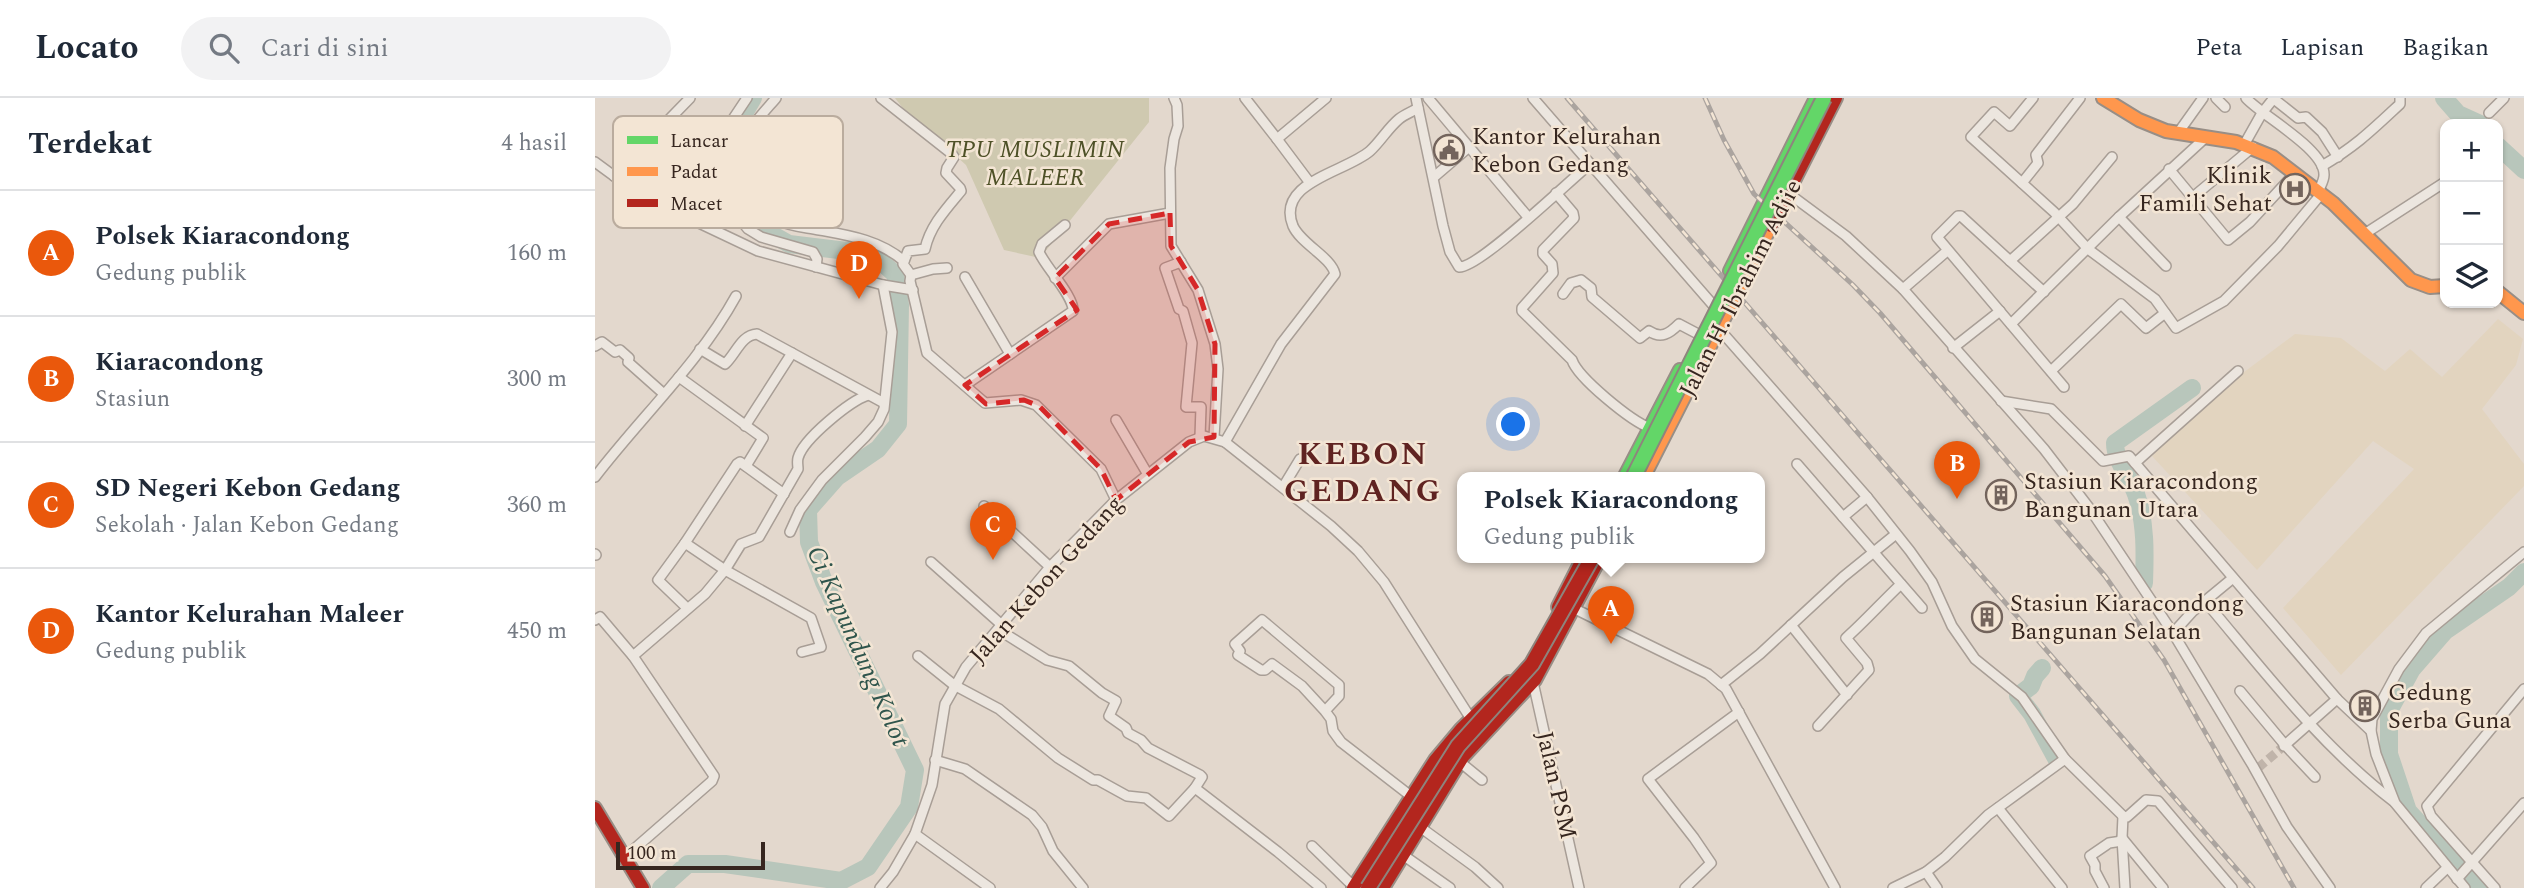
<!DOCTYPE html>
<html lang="id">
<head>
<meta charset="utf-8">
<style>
	:root { --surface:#fff; --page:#f2f2f3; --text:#1f2937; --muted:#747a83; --line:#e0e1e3; --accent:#ea580c }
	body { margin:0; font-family:Spectral,serif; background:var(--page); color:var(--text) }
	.controls { position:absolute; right:21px; top:21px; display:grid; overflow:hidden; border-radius:14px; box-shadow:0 2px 5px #0004 }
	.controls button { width:63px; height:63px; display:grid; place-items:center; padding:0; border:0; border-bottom:2px solid var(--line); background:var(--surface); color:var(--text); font:35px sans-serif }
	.scale { position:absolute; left:21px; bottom:18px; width:149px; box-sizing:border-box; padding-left:7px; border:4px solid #36261f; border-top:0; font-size:19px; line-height:24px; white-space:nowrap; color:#36261f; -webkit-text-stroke:5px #f3e5d4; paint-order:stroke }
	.you { position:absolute; left:919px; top:327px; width:24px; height:24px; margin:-18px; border:5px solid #fff; border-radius:50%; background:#1a73e8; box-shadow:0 0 0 10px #1a73e833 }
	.badge { display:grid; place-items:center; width:46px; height:46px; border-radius:50%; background:var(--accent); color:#fff; font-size:23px; font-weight:700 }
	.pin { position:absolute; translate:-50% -58px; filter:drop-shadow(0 2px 4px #0008) }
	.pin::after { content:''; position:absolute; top:37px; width:24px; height:21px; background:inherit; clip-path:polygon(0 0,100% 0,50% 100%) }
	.popup { position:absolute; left:862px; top:374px; width:308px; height:91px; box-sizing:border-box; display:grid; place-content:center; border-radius:14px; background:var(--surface); filter:drop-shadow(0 2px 5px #0005); font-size:23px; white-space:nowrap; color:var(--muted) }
	.popup b { font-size:26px; color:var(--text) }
	.popup::after { content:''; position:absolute; left:50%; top:100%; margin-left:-14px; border:14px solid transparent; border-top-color:var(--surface) }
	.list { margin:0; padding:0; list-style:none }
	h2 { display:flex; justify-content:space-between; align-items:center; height:91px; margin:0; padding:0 28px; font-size:30px }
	h2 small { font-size:23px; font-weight:400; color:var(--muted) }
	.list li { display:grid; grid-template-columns:46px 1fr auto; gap:21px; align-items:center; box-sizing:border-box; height:126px; padding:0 28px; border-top:2px solid var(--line) }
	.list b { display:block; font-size:26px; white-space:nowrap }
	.list p { margin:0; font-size:23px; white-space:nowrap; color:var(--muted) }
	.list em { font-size:23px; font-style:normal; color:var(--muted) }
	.icon { flex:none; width:38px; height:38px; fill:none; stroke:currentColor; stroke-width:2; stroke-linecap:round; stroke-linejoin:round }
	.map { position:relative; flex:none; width:1929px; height:790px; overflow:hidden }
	header { display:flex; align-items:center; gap:42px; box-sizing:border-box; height:98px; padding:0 35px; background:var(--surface); border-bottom:2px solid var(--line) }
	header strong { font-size:33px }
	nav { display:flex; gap:38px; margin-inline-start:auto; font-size:24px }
	.search { width:490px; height:63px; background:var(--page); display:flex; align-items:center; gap:18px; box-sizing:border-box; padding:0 24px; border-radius:38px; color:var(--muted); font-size:26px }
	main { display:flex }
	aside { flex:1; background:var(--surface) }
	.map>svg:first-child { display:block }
</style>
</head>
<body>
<header>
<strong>Locato</strong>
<div class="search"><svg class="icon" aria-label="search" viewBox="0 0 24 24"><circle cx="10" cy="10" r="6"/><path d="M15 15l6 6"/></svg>Cari di sini</div>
<nav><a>Peta</a><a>Lapisan</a><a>Bagikan</a></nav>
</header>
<main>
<aside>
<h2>Terdekat<small>4 hasil</small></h2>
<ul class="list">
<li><span class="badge">A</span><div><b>Polsek Kiaracondong</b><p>Gedung publik</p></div><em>160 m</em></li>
<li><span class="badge">B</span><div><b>Kiaracondong</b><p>Stasiun</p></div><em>300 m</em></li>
<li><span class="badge">C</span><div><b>SD Negeri Kebon Gedang</b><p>Sekolah · Jalan Kebon Gedang</p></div><em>360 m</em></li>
<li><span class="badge">D</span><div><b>Kantor Kelurahan Maleer</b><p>Gedung publik</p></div><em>450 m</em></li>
</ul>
</aside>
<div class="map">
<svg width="1929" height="790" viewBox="0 0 1929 790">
	<rect width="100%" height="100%" fill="#e3d8cd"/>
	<polygon fill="#e2d4bf" points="1903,221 1928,241 1921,267 1887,311 1929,366 1929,388 1746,577 1688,510 1819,371 1778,343 1662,472 1557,358 1621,295 1700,236 1746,240 1790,273 1815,251 1847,279"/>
	<polygon fill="#cfc9b0" points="300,0 554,0 554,24 445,160 409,152 371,67 307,9"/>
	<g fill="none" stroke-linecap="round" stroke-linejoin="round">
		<g stroke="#b8c6bb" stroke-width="18">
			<polyline points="1849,0 1863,16 1885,26"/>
			<polyline points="1903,48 1929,72"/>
			<path d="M1549,485C1550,456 1551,425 1541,396C1535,379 1520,363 1520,345L1597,290"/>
			<polyline points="1447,570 1440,578 1436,588 1423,598 1437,616 1462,662"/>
			<polyline points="66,790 93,766 130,766 246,783 273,769 314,709 320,672 229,484 214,444 213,412 242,379 283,351 303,326 305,207 300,176 277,156 194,146 160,127 127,79 130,48 158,0"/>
			<polyline points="1884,790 1813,713 1794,656 1794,613 1817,571 1850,533 1914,489 1929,474"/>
		</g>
		<polyline stroke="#c0b4aa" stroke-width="9" stroke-dasharray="9 4.5" stroke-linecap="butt" points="1663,670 1689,648"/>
		<g stroke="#a89e96" stroke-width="12">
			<g id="street">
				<polyline points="152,0 118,51 115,74 117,82 138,113 153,131 166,139 218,154 222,161 221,169"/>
				<path d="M181,0C158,27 126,57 152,92C160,103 171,115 183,122C194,128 207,129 219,131C251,137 283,141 309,163"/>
				<path d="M286,0L357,56L359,59L352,70L351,75L365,90L366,93C351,111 335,128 330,151L313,153L308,166L316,177"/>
				<polyline points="579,0 582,7 583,28 579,41 575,70 576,148 603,192 620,246 623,271 619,339"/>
				<polyline points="650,0 682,41"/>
				<path d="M821,0L848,128L855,154L864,169C883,171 974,83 995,66"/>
				<polyline points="833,0 933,119"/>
				<polyline points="938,0 1118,207"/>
				<polyline points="1438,0 1415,28 1399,14 1376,39 1459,114 1493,151 1560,201 1581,230 1629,203 1683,148 1727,95"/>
				<polyline points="1621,0 1630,9"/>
				<path d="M1651,0C1667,18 1730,51 1729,77C1729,82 1726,87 1724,92"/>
				<polyline points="1679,1 1703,20 1711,19 1727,34 1743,59"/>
				<polyline points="1894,15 1909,0"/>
				<polyline points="1583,35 1608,0"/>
				<polyline points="1649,47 1667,15 1679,0"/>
				<polyline points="0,64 19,78 85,116 163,153 288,187 318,192"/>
				<path d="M1727,68C1761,48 1777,32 1805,6V0"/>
				<polyline points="1574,71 1633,142 1655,124 1700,75"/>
				<polyline points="19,78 95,0"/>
				<polyline points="839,79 874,49"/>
				<polyline points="715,85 682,41 731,0"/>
				<polyline points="1427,85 1443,65 1441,57 1485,0"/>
				<path d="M961,95L978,115L979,120L948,152V156L957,166L958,175L927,210V213L977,262C983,280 1036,323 1055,330"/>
				<polyline points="1193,95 1251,138 1308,191 1449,351 1495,411 1578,535"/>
				<polyline points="1598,99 1658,49"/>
				<polyline points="1524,119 1571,168"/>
				<polyline points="1771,135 1850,84"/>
				<polyline points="1415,163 1478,106 1517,59"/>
				<polyline points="586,164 570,170 584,211 588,213 597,245 591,309 606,309 605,339"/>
				<polyline points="316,177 315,183 332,255 390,305 426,302 441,307 506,371 521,402"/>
				<polyline points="316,177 338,171 352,170"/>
				<polyline points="370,179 415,256"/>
				<polyline points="460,180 514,126 575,115"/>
				<polyline points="1308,191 1352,153"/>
				<polyline points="1449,194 1366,118 1363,118 1342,139 1469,289"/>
				<path d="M968,196L976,185L986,182L996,190L997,199L1045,240L1054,233C1066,241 1074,236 1084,226L1103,236"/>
				<polyline points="1416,226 1524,119 1610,40"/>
				<polyline points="1125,232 1272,399 1315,453 1337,484 1357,528 1380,561 1427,599 1470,661 1528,718"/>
				<polyline points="0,248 7,244 20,254 25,252 34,260 33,264 69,296"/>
				<polyline points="1358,250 1405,213"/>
				<path d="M105,251L130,266C141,256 146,237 162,236L289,305"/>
				<polyline points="1456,273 1526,206 1551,230 1570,215"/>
				<polyline points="84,279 168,340 151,368"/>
				<path d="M370,287L478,213C479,198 451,170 444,154L447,146L470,127"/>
				<polyline points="1406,303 1456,311 1508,363 1534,358 1742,601 1776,633"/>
				<polyline points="521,322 552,375"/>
				<polyline points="150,328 197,255"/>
				<path d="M630,344L686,246L740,176C736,159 706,146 698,128C680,84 751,74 775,53C786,43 793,30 804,21C810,16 817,14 823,10"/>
				<polyline points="1540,365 1643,273"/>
				<polyline points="1202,366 1327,510"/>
				<path d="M0,379C46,319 104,265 141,198"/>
				<polyline points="688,389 705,361"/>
				<polyline points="389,408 455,469"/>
				<polyline points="1248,419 1272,399"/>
				<polyline points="195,434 205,412 227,382 270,339 283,324 289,311 297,234 288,187"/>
				<polyline points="90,445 130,472 216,520 226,549 207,554"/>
				<polyline points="0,456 1,457"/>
				<polyline points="336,464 408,528"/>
				<polyline points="1638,480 1598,513 1578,535 1658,668 1692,729 1735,790"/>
				<path d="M1610,503C1669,573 1725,647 1798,703"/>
				<polyline points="92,510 63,482 90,445 142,366 145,364 189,396"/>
				<polyline points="978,510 1113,576 1131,591 1240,790"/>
				<polyline points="0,522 5,519 38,558 119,678 117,683 30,759"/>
				<polyline points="1196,527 1252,597"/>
				<polyline points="404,532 452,562 474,568 507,595 521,603 514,618 531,630 533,635 546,642 553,650 605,677 607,679 600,690 683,754 726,790"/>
				<path d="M38,558L110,496L130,472L146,446L164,439L203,371C203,368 202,364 203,360C208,341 255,303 273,297"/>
				<polyline points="323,558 359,587 404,611 463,660 498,682 503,682 532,698 551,700 574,718 600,690"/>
				<polyline points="938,584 984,790"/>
				<polyline points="1126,587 1165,556 1248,479 1301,436"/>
				<polyline points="1645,593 1690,647 1742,601"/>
				<polyline points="730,613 744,598 744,587 667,522 640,546 645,553 643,557 666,572 670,572 677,566 707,588 730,613 736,621 738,633 746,644 817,699"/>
				<path d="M1223,628L1274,572L1272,565L1251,540C1270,523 1287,504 1306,486"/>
				<polyline points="1689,648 1690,647 1720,679"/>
				<polyline points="340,662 370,671 437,717 447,729 458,753 488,790"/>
				<polyline points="865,664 887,682"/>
				<polyline points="1403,710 1467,790"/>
				<polyline points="1528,718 1532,719 1551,702 1563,703 1637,790"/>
				<polyline points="1528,718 1527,740 1530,790"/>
				<polyline points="825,729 880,769 903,790"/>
				<polyline points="320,736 395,790"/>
				<polyline points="1527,740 1568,790"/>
				<polyline points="717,748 759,789"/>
				<polyline points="808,757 855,790"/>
				<polyline points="1331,774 1342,790"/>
				<polyline points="1862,781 1929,705"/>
				<polyline points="285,790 298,774 320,736 337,687 350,606 371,569 455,469 521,402 594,344 609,338 630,344 736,428 763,453 789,484 876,621"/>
				<polyline points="1090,790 1116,765 1099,740 1053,681 1144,614"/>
				<polyline points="1298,790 1331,774 1350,759 1393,717 1470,661"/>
				<polyline points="1509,790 1500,773 1500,767 1495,758 1514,745 1527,743"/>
				<polyline points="1831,790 1852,770"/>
				<polyline points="1870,790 1800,705 1781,656 1776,633 1777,621 1804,571 1831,535 1929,454"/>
				<polyline points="1900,790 1836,718 1832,708 1929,591"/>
			</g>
		</g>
		<g stroke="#988e86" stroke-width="16">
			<g id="fast">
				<polyline points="1135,173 1221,0"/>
				<polyline points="1029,380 1085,272"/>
			</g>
		</g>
		<g stroke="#988e86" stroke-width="16">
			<g id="slow">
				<polyline points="1508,0 1544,22 1571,33 1641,44 1678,59 1738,105 1816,182 1835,189 1850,188"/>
				<polyline points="1903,194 1929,215"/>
				<polyline points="1048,380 1176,128"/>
			</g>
		</g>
		<g stroke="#988e86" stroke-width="16">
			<g id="jam">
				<polyline points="1176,128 1241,0"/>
				<polyline points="963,509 988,460"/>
				<polyline points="0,710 48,790"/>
				<polyline points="758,790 840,662 866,631 914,584"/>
				<polyline points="788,790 868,659 940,582 1005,460"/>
			</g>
		</g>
		<use href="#street" stroke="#ece6df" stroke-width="9"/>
		<use href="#fast" stroke="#63d668" stroke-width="12"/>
		<use href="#slow" stroke="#ff974d" stroke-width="12"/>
		<use href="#jam" stroke="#b3261e" stroke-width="12"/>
		<g stroke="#aba49f" stroke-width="5">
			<g id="rail">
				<polyline points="972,0 1658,790"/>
				<polyline points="1110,0 1129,42 1159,96 1258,187 1285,215 1510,478 1569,562 1699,790"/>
			</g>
		</g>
		<use href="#rail" stroke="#f3e5d4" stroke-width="2.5" stroke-dasharray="8" stroke-linecap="butt"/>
		<g stroke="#8e847d" stroke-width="18" stroke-linecap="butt">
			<polyline id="fast-bridge" points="1038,380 1229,0"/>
		</g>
		<g stroke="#8e847d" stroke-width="18" stroke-linecap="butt">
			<polyline id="jam-bridge" points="773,790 863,648 937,566 997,460"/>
		</g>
		<use href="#fast-bridge" stroke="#63d668" stroke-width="14"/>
		<use href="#jam-bridge" stroke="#b3261e" stroke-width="14"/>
	</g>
	<path fill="#d62828" fill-opacity="0.2" stroke="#d62828" stroke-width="5" stroke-dasharray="14 9" stroke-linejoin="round" d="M575,115L576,148L603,192L620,246L619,339L594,344L521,402L506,371L444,308L429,302L391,306L370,287L482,212L460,180L514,126Z"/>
	<defs>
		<g id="civic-ring" transform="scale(1.575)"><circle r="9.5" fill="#f3e5d4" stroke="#73645c" stroke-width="1.5"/><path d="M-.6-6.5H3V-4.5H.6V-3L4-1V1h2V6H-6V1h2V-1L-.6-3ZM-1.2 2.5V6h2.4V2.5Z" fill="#73645c"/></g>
		<g id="hospital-ring" transform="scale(1.575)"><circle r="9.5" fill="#f3e5d4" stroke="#73645c" stroke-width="1.5"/><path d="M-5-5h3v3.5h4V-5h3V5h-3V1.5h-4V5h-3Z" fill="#73645c"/></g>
		<g id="building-ring" transform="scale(1.575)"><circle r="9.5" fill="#f3e5d4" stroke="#73645c" stroke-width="1.5"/><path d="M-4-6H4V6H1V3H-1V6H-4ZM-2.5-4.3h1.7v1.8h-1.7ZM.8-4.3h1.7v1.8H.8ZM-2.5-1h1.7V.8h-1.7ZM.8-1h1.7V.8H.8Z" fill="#73645c"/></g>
	</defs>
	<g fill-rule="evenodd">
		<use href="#civic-ring" x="854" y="52"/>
		<use href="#hospital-ring" x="1700" y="91"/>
		<use href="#building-ring" x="1406" y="397"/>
		<use href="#building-ring" x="1392" y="519"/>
		<use href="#building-ring" x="1770" y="608"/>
	</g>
	<g text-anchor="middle" stroke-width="5" stroke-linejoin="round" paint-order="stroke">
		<g font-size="24" fill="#36261f" stroke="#f3e5d4" text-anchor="start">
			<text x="877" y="46">Kantor Kelurahan<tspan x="877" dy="28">Kebon Gedang</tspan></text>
			<text x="1677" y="85" text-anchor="end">Klinik<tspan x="1677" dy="28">Famili Sehat</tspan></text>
			<text x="1429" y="391">Stasiun Kiaracondong<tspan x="1429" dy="28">Bangunan Utara</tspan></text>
			<text x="1415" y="513">Stasiun Kiaracondong<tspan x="1415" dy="28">Bangunan Selatan</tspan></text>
			<text x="1793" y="602">Gedung<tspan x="1793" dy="28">Serba Guna</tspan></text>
		</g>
		<g font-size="24" font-style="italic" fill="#4e5127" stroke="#f3e5d4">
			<text x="440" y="59">TPU MUSLIMIN<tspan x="440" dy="28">MALEER</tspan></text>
		</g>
		<g font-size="24" fill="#36261f" stroke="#f3e5d4">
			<text transform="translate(1145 190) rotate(-63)" y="8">Jalan H. Ibrahim Adjie</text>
			<text transform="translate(451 481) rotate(-48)" y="8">Jalan Kebon Gedang</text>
			<text transform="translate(962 687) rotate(77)" y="8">Jalan PSM</text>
		</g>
		<g font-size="26" font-style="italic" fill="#2f554c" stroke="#f3e5d4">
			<text transform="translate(264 548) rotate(66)" y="9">Ci Kapundung Kolot</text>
		</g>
		<g font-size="32" font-weight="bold" letter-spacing="2" fill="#602321" stroke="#f3e5d4">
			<text x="768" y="366">KEBON<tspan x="768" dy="37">GEDANG</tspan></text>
		</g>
	</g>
	<rect x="18" y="18" width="230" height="112" rx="10" fill="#f3e5d4" stroke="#baac9e" stroke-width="2"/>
	<rect x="32" y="38" width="31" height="8" fill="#63d668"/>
	<rect x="32" y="69" width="31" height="9" fill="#ff974d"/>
	<rect x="32" y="101" width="31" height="8" fill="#b3261e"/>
	<g font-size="19" fill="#36261f">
		<text x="75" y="49">Lancar</text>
		<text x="75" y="80">Padat</text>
		<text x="75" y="112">Macet</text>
	</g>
</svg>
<div class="controls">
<button>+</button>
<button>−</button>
<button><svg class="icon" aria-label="layers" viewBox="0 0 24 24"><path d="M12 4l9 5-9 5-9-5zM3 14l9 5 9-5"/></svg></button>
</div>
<div class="scale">100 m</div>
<div class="you"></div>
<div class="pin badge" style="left:1016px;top:546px">A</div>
<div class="popup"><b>Polsek Kiaracondong</b>Gedung publik</div>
<div class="pin badge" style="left:1362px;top:401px">B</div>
<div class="pin badge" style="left:398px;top:462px">C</div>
<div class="pin badge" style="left:264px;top:201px">D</div>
</div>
</main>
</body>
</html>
